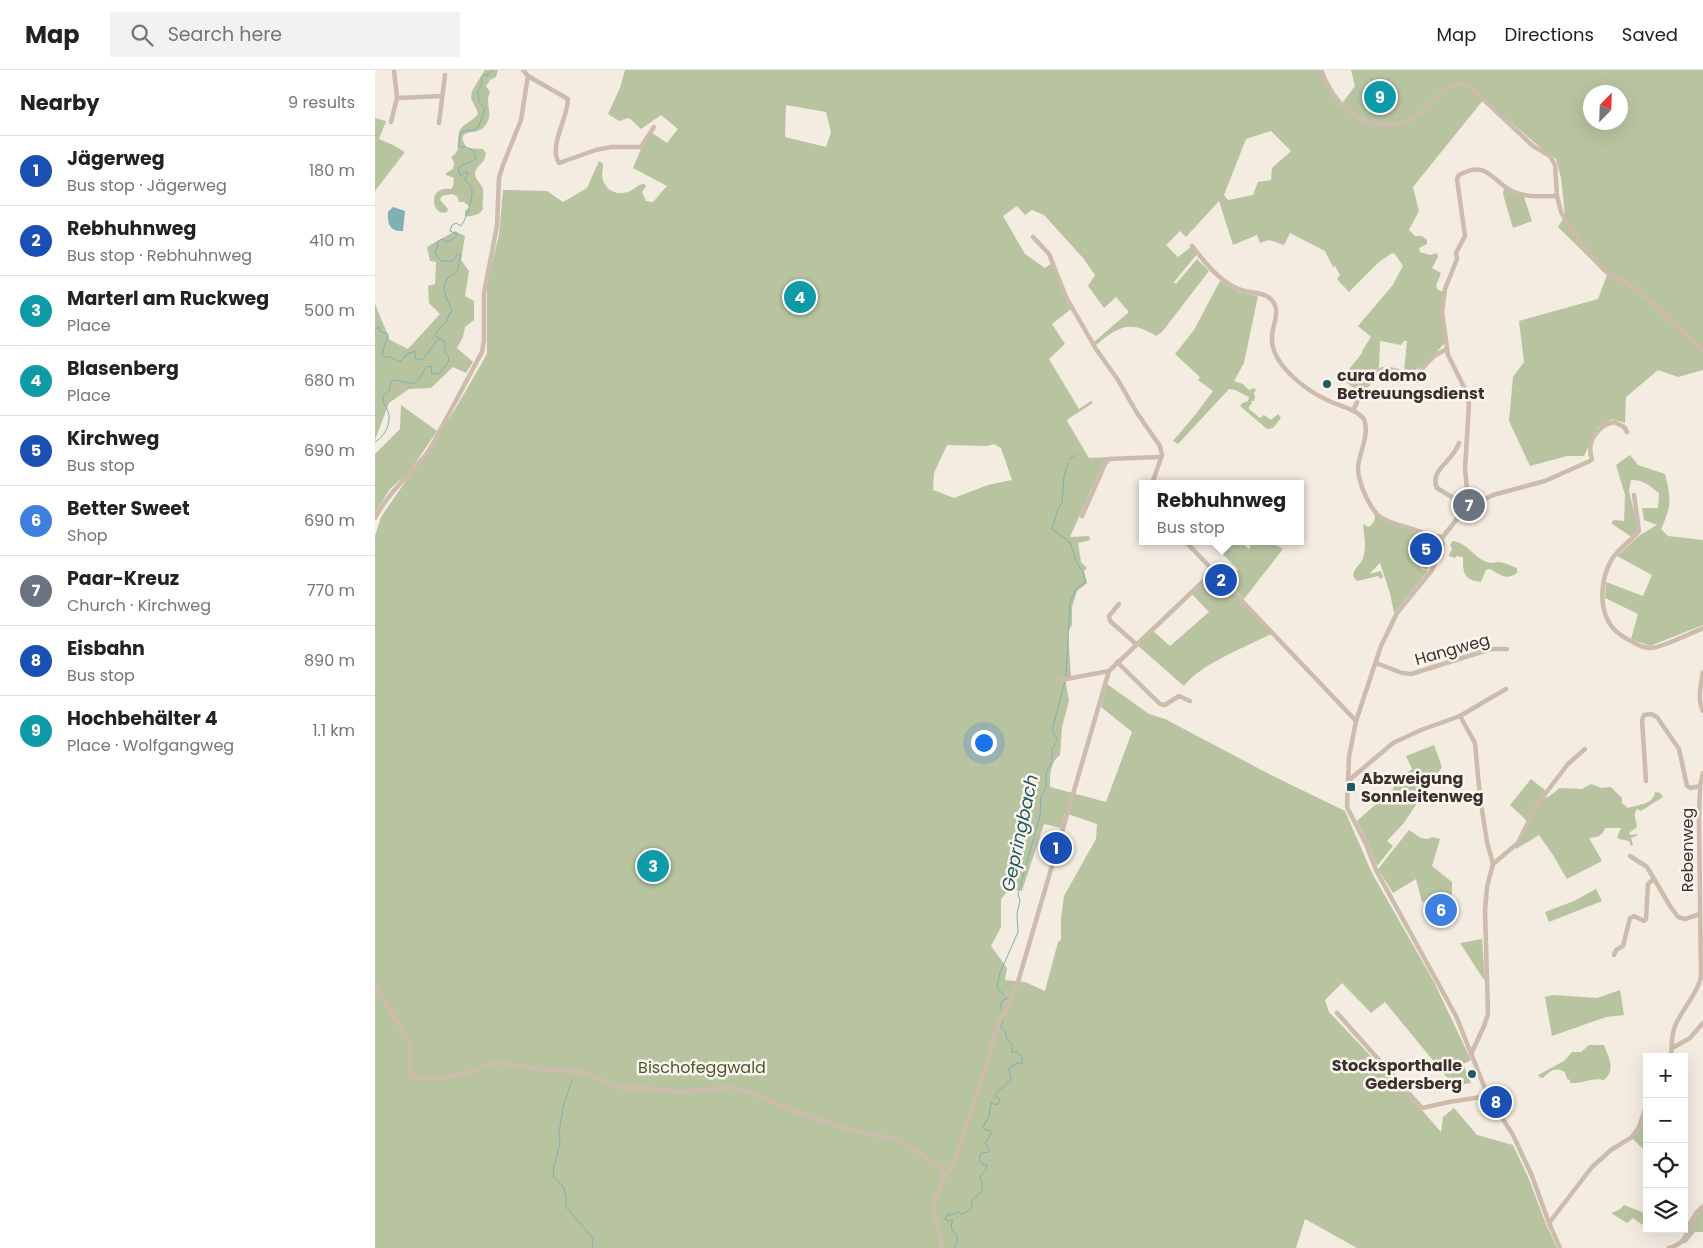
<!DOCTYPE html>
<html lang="en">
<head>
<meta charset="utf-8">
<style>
	:root { --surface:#fff; --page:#f2f2f2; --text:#222; --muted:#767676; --line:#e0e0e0; --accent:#ea580c }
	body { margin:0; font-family:Poppins,sans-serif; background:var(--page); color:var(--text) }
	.controls { position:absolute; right:15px; bottom:15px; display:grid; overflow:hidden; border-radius:0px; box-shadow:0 5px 20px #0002 }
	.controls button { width:45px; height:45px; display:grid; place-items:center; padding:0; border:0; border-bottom:1px solid var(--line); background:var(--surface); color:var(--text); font:25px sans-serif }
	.compass { position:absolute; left:1208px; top:15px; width:45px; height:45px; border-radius:50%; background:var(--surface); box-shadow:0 5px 20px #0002; rotate:23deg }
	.you { position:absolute; left:608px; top:672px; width:18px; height:18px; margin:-12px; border:4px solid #fff; border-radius:50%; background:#1a73e8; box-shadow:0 0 0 8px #1a73e833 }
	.badge { display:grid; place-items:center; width:32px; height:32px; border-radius:50%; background:var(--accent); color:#fff; font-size:16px; font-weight:700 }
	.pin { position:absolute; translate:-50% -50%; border:2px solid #fff; box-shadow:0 1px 5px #0006 }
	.popup { position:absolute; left:764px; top:410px; width:165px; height:65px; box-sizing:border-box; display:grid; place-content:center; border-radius:0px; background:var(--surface); filter:drop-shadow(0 1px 4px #0005); font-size:16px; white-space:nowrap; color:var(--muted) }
	.popup b { font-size:19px; color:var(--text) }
	.popup::after { content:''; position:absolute; left:50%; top:100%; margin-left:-10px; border:10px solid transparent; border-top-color:var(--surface) }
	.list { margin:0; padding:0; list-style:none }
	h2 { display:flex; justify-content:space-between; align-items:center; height:65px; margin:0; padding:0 20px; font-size:21px }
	h2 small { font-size:16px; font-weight:400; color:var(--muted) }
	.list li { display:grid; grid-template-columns:32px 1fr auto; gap:15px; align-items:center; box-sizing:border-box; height:70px; padding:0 20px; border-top:1px solid var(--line) }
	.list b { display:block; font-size:19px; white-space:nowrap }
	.list p { margin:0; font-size:16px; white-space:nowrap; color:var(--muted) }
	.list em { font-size:16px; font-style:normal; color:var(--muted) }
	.icon { flex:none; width:28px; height:28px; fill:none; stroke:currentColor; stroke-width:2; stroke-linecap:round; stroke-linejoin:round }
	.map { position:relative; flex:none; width:1328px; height:1178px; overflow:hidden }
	header { display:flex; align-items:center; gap:30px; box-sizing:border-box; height:70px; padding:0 25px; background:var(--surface); border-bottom:1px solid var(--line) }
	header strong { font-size:24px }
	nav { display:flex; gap:28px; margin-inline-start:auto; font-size:18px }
	.search { width:350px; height:45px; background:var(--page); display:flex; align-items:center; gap:12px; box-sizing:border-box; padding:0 18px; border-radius:0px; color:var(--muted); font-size:19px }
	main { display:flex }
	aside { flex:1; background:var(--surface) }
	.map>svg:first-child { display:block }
</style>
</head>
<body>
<header>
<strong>Map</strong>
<div class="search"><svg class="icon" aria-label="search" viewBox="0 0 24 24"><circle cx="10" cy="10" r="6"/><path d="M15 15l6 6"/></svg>Search here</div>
<nav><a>Map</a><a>Directions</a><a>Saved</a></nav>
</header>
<main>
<aside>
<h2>Nearby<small>9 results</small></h2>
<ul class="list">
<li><span class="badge" style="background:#1a4fb4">1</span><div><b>Jägerweg</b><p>Bus stop · Jägerweg</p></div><em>180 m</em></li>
<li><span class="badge" style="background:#1a4fb4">2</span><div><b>Rebhuhnweg</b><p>Bus stop · Rebhuhnweg</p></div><em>410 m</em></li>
<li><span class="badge" style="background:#0f9aa8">3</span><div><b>Marterl am Ruckweg</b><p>Place</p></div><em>500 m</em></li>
<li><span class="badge" style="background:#0f9aa8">4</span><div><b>Blasenberg</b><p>Place</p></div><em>680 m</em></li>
<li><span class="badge" style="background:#1a4fb4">5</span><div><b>Kirchweg</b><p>Bus stop</p></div><em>690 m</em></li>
<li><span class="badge" style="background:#3f7fe0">6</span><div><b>Better Sweet</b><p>Shop</p></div><em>690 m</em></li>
<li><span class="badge" style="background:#6b7280">7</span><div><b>Paar-Kreuz</b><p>Church · Kirchweg</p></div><em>770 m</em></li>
<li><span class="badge" style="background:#1a4fb4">8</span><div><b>Eisbahn</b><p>Bus stop</p></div><em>890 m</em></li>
<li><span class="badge" style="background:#0f9aa8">9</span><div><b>Hochbehälter 4</b><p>Place · Wolfgangweg</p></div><em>1.1 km</em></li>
</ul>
</aside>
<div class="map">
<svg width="1328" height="1178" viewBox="0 0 1328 1178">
	<rect width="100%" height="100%" fill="#f4ebe1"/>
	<g fill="#b8c4a0" fill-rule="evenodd">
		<path d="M110,0H123L121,7L115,10L111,16L115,22C114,25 113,27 113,30C113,41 118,46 109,57C102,66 78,57 92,78L108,79L111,83C109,95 105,92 101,100C97,108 106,112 108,119C109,125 107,133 108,139C105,145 96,147 90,146V141L95,137L89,132H84L82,126L77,124L67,126L65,129L66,131L73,139L72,142C57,148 51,115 76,119L78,116L79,108L71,105V103L78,99L79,92L76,87C88,80 81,72 84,62C87,53 99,52 103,43L96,28L97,21Z"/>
		<path d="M250,0H944L965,36L980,16L976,0H1328V300L1303,307L1283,300L1251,327L1250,353L1237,349L1222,358L1209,386H1192L1155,396L1134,351L1138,307L1149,292L1144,251L1223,229L1232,205L1183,157L1190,146L1186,108L1181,89L1161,74L1109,29L1038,117L1044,141L1034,160L1040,166H1047L1052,170V174L1044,178L1045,182L1055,185L1062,183L1063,187L1057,198L1066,203L1061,216L1063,220L1069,222L1067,237L1069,274C1059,284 1045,305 1029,301L1032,271H1029L1026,275L1005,271L1004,297L998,302L985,322L966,309L988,282L987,281L996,267L983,256L1017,216L1028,196L1020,184L1017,183L1004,192L974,222L962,209L965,205L960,196L958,197L950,181L915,163L909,175L894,170L885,173L882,165L858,175L844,131L811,167L805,161L791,175L803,187L816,177L822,184L799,212L801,214L822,189L834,201L787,262L781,266C755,249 742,257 721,275L719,272L754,242L741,227L729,238L713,216L720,205L708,188L669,145L657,140L650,145L642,136L628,146L650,184L670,198L677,193L696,239L677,254L690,274L674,289L704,339L716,331L718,333L693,349L692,351L714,388L735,387L728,393L695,467L714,466L715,470L703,473L706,492L712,498L709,501L712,513L702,521L697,537V555L693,562L696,607L690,608L694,631L687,657L685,685C675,692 675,705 675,717L731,732L757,662L726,637L732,614L774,644L790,649L896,705L970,741L997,803L1059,912L1096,990L1088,994L1096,1013L1079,1016L1010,932L996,943L967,913L950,930L954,942L1045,1038L1066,1062L1068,1047L1079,1038L1102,1065L1138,1075L1153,1107L1171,1154L1182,1178H982L930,1149L921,1178H0V466L6,447L79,341L112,284V213L124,165L128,120L172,121L188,132L212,118L224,91L228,94C228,99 226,105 228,110C232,122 244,126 255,121C260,119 263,114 269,114L271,116L267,122L271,131L278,132L292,116L258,98L265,81L277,63L292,73L303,59L286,45L266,59L254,48L244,51L233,44L245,18ZM1216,22H1246V52H1216ZM411,35L451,42L456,62L451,77L410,67ZM896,61L916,81L897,98L896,110L883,112L878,125L853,130L849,125L871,69ZM619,374L626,378L637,410L613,415L579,428L558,420L559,403L572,375L612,376ZM690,743L722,754L721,769L689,826L686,848V870L683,872L670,921L650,912L630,910L632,898L616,876L626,857V829L634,819L647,821L669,754L686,758Z"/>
		<polygon points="0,48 11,51 4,69 18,75 30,82 0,121"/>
		<polygon points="1129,118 1149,127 1157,151 1138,158 1128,124"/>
		<polygon points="80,161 90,166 86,190 94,201 90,226 99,231 99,250 90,257 88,267 82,278 98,292 91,303 78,297 56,318 34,319 14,333 0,370 0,234 15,270 33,279 65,244 54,233 53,216 60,214 61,192 55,191 52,177"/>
		<polygon points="845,211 864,222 883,226 869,293 859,311 868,314 874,320 879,318 881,320 879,323 880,327 879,331 876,331 877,333 874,337 874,339 885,348 889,345 896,350 903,344 906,348 898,358 892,359 865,336 867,333 873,331 874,327 860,320 854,319 803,374 798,371 820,345 838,321 823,310 825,307 800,284 819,260"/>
		<polygon points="26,335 62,361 35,401 15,419 0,443 0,384 25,359"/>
		<path d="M1255,385L1263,395L1290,404C1296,429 1297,435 1286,459L1293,466L1328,470V555L1275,576L1256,569L1263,544L1230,528L1231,512L1268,526L1277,505L1242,486L1265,465L1282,455L1269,450L1267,438H1283L1284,423C1275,416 1268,409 1256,410L1254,421L1263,459L1258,468L1236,453L1239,450L1249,451L1250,425L1241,395Z"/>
		<path d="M1000,445L1015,454L1048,464L1045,490L1050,482L1056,490L1052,500L1047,498L1045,492L1046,499L1053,501L1019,543L1015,523L1005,493L994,504L1006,501L1008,507L1006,509L1003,506L982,511L978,506C979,497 985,496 988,488C992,478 989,465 988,454L994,457C998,454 1000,451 1000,445Z"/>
		<polygon points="834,471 864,471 874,479 878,471 894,471 908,479 869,529 853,513 863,499"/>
		<path d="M1078,471C1093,473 1098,487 1112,492C1117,494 1119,492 1123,492C1126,491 1139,497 1142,498V503C1131,511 1124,504 1115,499L1111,500L1106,512C1088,510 1088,502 1088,487L1081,486V488L1074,486V484L1077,479L1075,475Z"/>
		<path d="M839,506L843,508L896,564C871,577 825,594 809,616L762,575L778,561L795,576L834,542L817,524L836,507Z"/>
		<polygon points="1059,675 1067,697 1028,754 1012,771 1018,776 1002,796 993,773 982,751 1019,718 1018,716 1037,699 1031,686"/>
		<polygon points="1156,709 1171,721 1152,751 1135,735"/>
		<path d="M1216,714L1226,718L1234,717L1237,718L1247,728V733L1253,738C1264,734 1278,735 1280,722L1285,723L1288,727L1266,741L1262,739C1257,746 1262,750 1262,757L1254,763L1256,765L1261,764L1263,765L1256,768L1258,775L1256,776L1254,771L1244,769L1242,767L1246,758H1230C1227,767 1222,767 1214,768L1227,791L1192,809L1178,785L1164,765L1141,779V777L1159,742L1169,728L1173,727L1185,718L1207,719Z"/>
		<polygon points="1034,760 1046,768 1053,769 1057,767 1065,769 1057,796 1077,812 1077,825 1070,826 1070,829 1047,832 1041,809 1018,823 1003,799"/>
		<polygon points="1221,819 1227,831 1174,852 1170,842 1199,831"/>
		<polygon points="1107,869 1110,908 1109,910 1085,873"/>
		<polygon points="1245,920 1249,945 1231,947 1177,966 1170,927 1178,925 1222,928"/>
		<path d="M1214,975H1229C1234,988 1241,1000 1229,1010C1218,1007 1207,1014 1195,1013V1010L1192,1009L1190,1002C1180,997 1176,1000 1168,1008L1164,1007L1163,1005L1189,991L1197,982H1206Z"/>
		<polygon points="1269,1051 1272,1052 1272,1083 1258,1069 1266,1058"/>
		<polygon points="1249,1135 1272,1144 1272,1158 1258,1148 1252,1153 1236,1143 1244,1140"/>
		<polygon points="1328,1139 1328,1162 1320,1162 1310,1174 1309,1172 1315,1159 1311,1153"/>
	</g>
	<path fill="#7fb0b2" d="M18,137L30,141L28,161C15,162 12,154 13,142Z"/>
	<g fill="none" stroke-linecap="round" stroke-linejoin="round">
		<g stroke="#7fb0b2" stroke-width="1">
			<path d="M0,259L4,257L5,261L13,264L7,284L9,287H15L25,292L31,285L40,281V288L43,290L48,289L64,268L70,272V283L73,286L74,291L65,303L57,304L56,296L51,297C38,322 39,311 17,310L15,314V320L8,326C7,334 13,338 14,345C15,356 9,367 0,372"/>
			<path d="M64,268L60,266C62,258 67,258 71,252C73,248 74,244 77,240C72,229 63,216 75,206C78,204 80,204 82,202L86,185L83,183L78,191H66L60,183L63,175L62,172L67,169L72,172L81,167L82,164L75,161L77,155L81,153L86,156C91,150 98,128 97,120C97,116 93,113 90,110L93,103L90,102L87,105H85L83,99L87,95L101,89L99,81L91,77H83L86,62L93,60H100L104,56L110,38L104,32L103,21L107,13L106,7L109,4L112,6L117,0"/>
			<polyline points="694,390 700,385"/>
			<polyline points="691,607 695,533 701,519 711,512 708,502 701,491 695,472 677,459 683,439 687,433 689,406 693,393"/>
			<polyline points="627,940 625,935 628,930 632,929 622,917 625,903 643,862 642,843 645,831 643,824 665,746 666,727 671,717 671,703 677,692 677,679 683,670 677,660 690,611"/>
			<path d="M197,1010L188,1037L184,1063L185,1073L178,1100L179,1108C190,1115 192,1124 191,1137L218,1168L217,1178"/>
			<path d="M579,1178L582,1173V1165C576,1160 575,1157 578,1150L573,1151L570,1149L572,1145L580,1144L583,1141L586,1145L596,1139L597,1130L607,1122V1114L605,1106L611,1100L612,1095L607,1094L604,1088L606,1083L614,1082V1078L610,1073L616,1064L615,1061L609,1059L608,1057L614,1046L616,1033L622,1035L625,1030L621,1027V1023L636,1010L634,998L642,993H648L646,986L641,981L637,983V974L631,968V962L626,957L628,949"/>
		</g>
		<g stroke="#cdbbac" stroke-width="4.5">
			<polyline points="19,0 22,28"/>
			<path d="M946,0C957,30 982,59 1017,54C1023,54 1030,53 1036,50C1054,40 1069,8 1093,15L1158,76L1175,86L1180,95L1182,126L1186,142L1192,153L1217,187L1229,200L1260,218L1328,280"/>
			<path d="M153,6L193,29C193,48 173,77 184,93L221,80L236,77H266L279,57"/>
			<polyline points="16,52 22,28 67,26"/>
			<polyline points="64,53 70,5"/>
			<polyline points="658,167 674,184 691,227 721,279 743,310 762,343 785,376 787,385 777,414"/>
			<path d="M817,176C830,192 842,209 861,218C873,224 891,220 899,233C905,243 897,256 897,267C896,281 905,294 915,304C925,314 939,324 952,330C964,336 981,339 989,349C995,365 984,382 983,398C983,408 987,418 991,427C995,434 998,441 1004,446C1020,458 1042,456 1057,468L1063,466L1066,467L1068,474L1064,479"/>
			<path d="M978,341L986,323L1003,301C1016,294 1029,308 1043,303L1059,286L1072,279"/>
			<path d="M1084,373C1078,392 1054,400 1062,418L1090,435"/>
			<path d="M1259,425L1264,461C1256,471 1244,478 1237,489C1226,507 1222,540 1238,558C1243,564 1250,568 1256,571C1261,574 1268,578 1274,578C1285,579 1316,563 1328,558"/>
			<path d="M1089,440L1092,420L1090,399L1094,334L1089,317L1073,285L1067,242L1070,219L1082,189L1081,183L1090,166L1082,109L1084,105C1114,89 1116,112 1139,122C1153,128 1168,126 1182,126"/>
			<polyline points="707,446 730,394 734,389 786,387"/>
			<path d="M0,448C13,422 38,403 55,379L107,282L109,270V223L122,156L124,108L128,95L146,50L153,6L148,0"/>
			<polyline points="1057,468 1055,471 1055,476 1059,479 1064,479"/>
			<path d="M1067,468L1089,440L1102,433L1118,425L1170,411L1215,391L1217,389C1211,372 1222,356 1239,352L1249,357L1252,362"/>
			<polyline points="810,471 981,651"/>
			<polyline points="1064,479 1063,486 1057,500 1022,543 1006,576 981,651 974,687 972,737 991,774 1001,800 1081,946 1113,1026 1138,1065 1157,1106 1174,1153 1185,1178"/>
			<polyline points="744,534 734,546 735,551 761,574"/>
			<polyline points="742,592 785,634 790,635 804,626 815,631"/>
			<polyline points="1001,593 1027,603 1036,604 1116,579 1132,579"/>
			<path d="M1328,602C1326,616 1322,628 1328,641"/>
			<polyline points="681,611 734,601"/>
			<polyline points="1085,646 1100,673 1105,727 1112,772 1118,794 1112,817 1110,841 1113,944 1109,956 1096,984"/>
			<polyline points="973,711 1018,673 1046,660 1085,646 1131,619"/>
			<polyline points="1271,711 1267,650 1269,645 1276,644 1282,647 1304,679 1312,716 1316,718 1325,716"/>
			<polyline points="1255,786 1272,797 1295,836 1303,847 1310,849 1325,844"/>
			<polyline points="1118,794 1143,773 1161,736 1193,694 1210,679"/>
			<polyline points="1239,885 1241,880 1248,876 1255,848 1259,846 1269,851 1271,849 1273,814 1276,811 1280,811"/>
			<polyline points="0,915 34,972 36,988 34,1001 37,1005 48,1008 67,1008 92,1003 116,994 129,993 164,999 208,1002 238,1015 249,1018 268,1018 306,1022 357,1017 381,1025 416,1040 472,1059 520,1069 530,1074 555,1091 565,1098 570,1105"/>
			<polyline points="962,943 1047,1038 1074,1032 1113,1026"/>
			<polyline points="1297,978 1315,968 1328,953"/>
			<path d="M1296,987C1297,976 1296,966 1300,956C1307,939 1322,925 1326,907L1324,749L1325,716L1328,703"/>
			<polyline points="1174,1153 1217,1097 1236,1080 1257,1067 1264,1057 1272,1034"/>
			<polyline points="567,1178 558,1138 560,1130 570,1105 579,1093 608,1006 623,955 643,912 734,601 839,501"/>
			<path d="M1294,1178C1316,1172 1310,1159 1320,1145C1322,1141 1326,1139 1328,1136"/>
		</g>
	</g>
	<g fill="#1f5a5e" stroke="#fbf5ee" stroke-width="2">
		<circle cx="952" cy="314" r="5"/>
		<rect x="971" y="712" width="10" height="10" rx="2.5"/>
		<circle cx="1097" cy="1004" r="5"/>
	</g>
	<g text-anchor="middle" stroke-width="5" stroke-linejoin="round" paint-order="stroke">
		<g font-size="16" font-weight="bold" fill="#3b302b" stroke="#fbf5ee" text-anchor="start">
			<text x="962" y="311">cura domo<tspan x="962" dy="18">Betreuungsdienst</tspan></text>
			<text x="986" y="714">Abzweigung<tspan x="986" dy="18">Sonnleitenweg</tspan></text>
			<text x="1087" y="1001" text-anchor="end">Stocksporthalle<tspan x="1087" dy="18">Gedersberg</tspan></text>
		</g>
		<g font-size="16" fill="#3b302b" stroke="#fbf5ee">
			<text transform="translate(1077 579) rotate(-16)" y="6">Hangweg</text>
			<text transform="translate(1312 780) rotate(-90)" y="6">Rebenweg</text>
		</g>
		<g font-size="16" fill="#4a5a2e" stroke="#fbf5ee">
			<text x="327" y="1003">Bischofeggwald</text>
		</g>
		<g font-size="18" font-style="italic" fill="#1f5a5e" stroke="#fbf5ee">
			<text transform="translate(645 763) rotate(-78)" y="6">Gepringbach</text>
		</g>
	</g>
</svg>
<div class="controls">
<button>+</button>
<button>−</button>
<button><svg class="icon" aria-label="locate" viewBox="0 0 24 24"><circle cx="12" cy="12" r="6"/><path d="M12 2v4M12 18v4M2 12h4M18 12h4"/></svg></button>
<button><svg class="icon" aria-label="layers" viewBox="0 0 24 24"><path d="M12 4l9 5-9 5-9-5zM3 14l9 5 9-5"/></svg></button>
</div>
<svg class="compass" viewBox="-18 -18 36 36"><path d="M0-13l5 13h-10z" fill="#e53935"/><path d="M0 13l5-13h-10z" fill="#767676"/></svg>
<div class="you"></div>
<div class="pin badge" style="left:681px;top:778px;background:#1a4fb4">1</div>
<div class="pin badge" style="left:846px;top:510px;background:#1a4fb4">2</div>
<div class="popup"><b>Rebhuhnweg</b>Bus stop</div>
<div class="pin badge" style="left:278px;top:796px;background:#0f9aa8">3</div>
<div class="pin badge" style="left:425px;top:227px;background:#0f9aa8">4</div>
<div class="pin badge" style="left:1051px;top:479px;background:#1a4fb4">5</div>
<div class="pin badge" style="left:1066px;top:840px;background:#3f7fe0">6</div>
<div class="pin badge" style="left:1094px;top:435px;background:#6b7280">7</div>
<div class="pin badge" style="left:1121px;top:1032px;background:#1a4fb4">8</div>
<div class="pin badge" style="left:1005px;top:27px;background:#0f9aa8">9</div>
</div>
</main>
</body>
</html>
